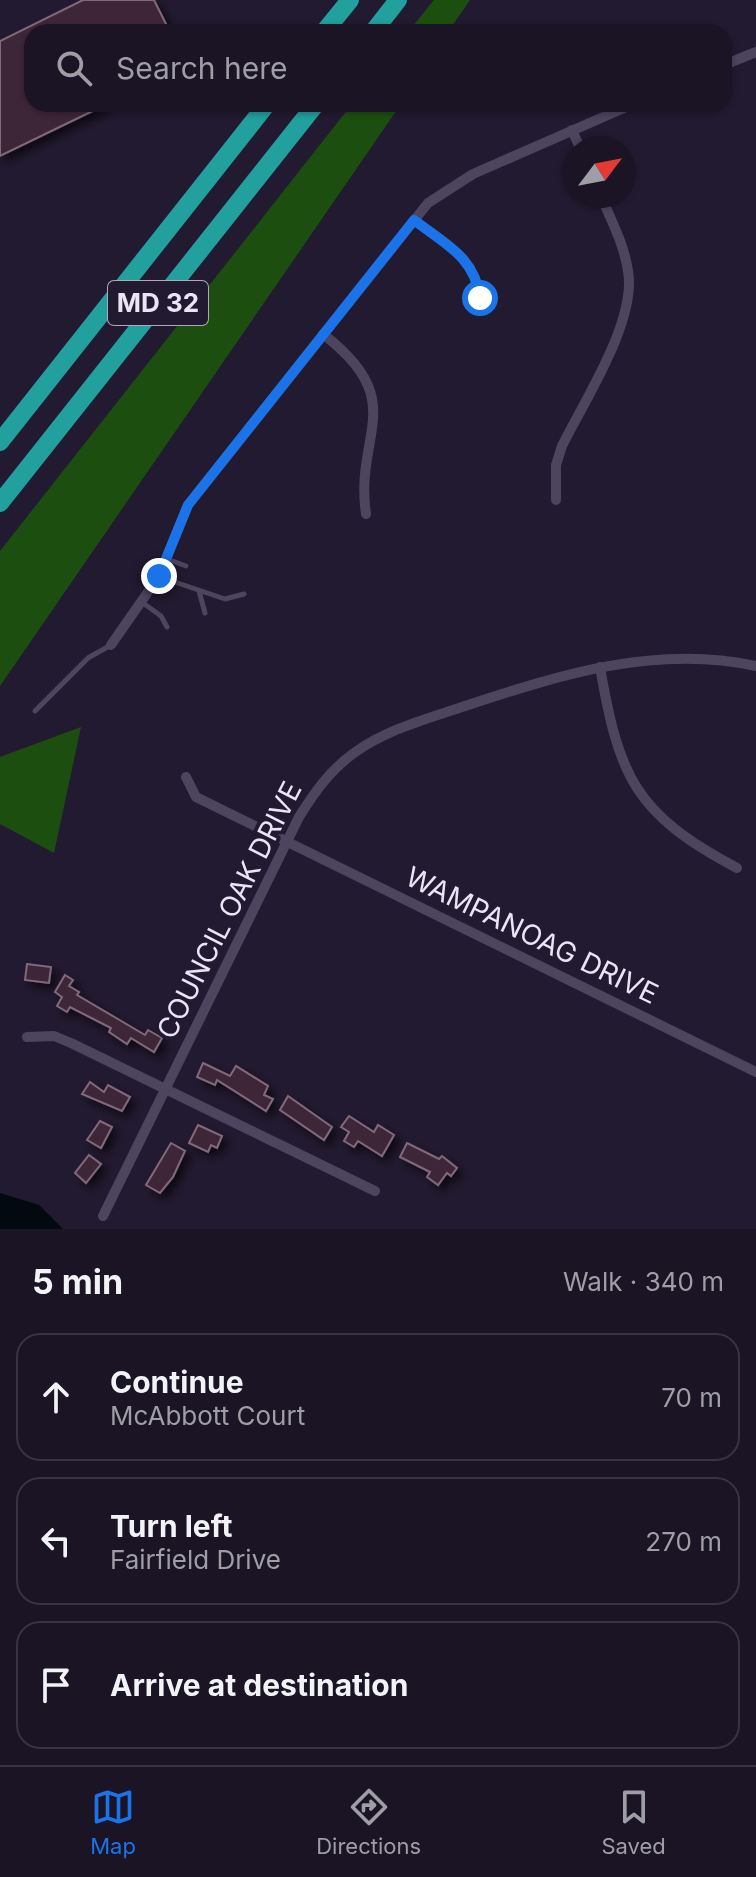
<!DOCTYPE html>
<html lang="en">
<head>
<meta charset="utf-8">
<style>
	:root { --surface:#1a1424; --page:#231d2c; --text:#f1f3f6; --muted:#9f9ea6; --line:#383341; --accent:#1a73e8 }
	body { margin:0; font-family:Inter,sans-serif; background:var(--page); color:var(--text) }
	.compass { position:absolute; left:564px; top:136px; width:72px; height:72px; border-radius:50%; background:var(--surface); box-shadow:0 2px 6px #0004; rotate:58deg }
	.stop { position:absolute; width:24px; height:24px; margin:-18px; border:6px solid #1a73e8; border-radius:50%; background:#fff }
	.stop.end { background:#1a73e8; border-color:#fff; box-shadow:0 2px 8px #0008 }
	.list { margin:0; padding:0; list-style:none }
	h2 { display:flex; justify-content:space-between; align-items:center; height:104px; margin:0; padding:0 32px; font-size:34px }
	h2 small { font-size:26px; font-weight:400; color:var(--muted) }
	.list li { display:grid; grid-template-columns:52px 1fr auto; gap:24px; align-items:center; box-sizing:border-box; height:128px; margin:0 16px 16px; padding:0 16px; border:2px solid var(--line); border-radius:24px }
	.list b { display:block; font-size:30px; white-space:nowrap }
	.list p { margin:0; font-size:26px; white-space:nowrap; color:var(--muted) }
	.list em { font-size:26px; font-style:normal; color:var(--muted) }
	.icon { flex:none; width:44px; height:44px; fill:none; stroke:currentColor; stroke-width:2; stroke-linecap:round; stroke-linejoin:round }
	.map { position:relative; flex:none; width:756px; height:1229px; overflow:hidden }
	.search { position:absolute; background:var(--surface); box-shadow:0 2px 6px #0004; left:24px; right:24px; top:24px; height:88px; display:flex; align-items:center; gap:20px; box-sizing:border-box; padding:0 28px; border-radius:24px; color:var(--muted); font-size:30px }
	.sheet { height:536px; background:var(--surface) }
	nav { display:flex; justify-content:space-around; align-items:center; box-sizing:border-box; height:112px; border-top:2px solid var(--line); background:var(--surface); font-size:22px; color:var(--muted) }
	nav a { display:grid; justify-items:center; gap:4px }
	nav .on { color:var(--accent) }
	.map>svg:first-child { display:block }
</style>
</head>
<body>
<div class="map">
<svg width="756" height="1229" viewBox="0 0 756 1229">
	<defs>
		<filter id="shadow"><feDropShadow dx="5.5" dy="5.5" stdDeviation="4" flood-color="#0009"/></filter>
	</defs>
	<rect width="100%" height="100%" fill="#221a30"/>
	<g fill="#1c4f0f">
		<polygon points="434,0 470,0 448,32 408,32"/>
		<polygon points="352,104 401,104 0,686 0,551"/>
		<polygon points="81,727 54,853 0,824 0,757"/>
	</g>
	<polygon fill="#020911" points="0,1193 39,1205 63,1229 0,1229"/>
	<g fill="#3c2738" stroke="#81687b" stroke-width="2" filter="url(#shadow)">
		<polygon points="83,0 154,0 170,32 32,32 32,104 107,104 0,156 0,41"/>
		<polygon points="27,964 51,967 49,983 25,980"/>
		<polygon points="65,975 73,980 69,986 79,992 77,995 145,1035 148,1030 162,1038 154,1052 131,1038 127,1044 109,1032 111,1028 70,1007 67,1012 57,1006 62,997 55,992"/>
		<polygon points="203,1063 230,1076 236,1066 268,1086 264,1095 273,1099 266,1111 217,1080 215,1085 197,1077"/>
		<polygon points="90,1082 104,1092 108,1085 130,1097 122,1111 82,1094"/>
		<polygon points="288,1096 332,1127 324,1140 280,1110"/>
		<polygon points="349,1116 374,1132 378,1125 394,1135 382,1156 358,1141 354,1147 344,1141 349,1132 341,1127"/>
		<polygon points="100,1121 112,1127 101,1148 87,1140"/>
		<polygon points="198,1125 222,1136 217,1148 211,1145 208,1152 189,1143"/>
		<polygon points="171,1143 185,1151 173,1177 160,1193 146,1185"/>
		<polygon points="407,1143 439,1159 442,1156 457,1168 451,1176 447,1173 438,1185 427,1177 430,1172 400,1157"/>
		<polygon points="89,1155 101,1164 86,1183 75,1173"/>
	</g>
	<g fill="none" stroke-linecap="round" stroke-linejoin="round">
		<g stroke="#4d455e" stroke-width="5">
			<polyline points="167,559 186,566"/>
			<polyline points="160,577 225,599 244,594"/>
			<polyline points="199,591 205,613"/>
			<polyline points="143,603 161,616 167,627"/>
			<polyline points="35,711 88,658 111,645"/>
		</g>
		<g stroke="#4d455e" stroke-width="10">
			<polyline points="724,65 756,52"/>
			<polyline points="572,130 580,148"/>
			<path d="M414,220C445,244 475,257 480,298"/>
			<path d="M323,334C411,402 354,433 366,514"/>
			<path d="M556,500V465L562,446C584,401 637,321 628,271C624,244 611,220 601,196"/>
			<polyline points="111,645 159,576 188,505 428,203 473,174 633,104"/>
			<path d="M600,667C619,777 635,814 737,868"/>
			<polyline points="186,777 196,797 756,1072"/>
			<polyline points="27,1037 54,1036 71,1043 375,1191"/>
			<path d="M103,1216L299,817C314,793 330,770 354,753C387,729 427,719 465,706C559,675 656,644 756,666"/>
		</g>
		<g stroke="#21a09e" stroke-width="18">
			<polyline points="324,32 350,0"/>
			<polyline points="373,32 398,0"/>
			<polyline points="0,442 267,104"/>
			<polyline points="0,503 316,104"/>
		</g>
	</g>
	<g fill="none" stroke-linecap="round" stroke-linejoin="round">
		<path stroke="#1a73e8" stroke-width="10" d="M159,576L188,505L414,220C445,244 475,257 480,298"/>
	</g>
	<g text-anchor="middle" stroke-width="8" stroke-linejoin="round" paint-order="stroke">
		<rect fill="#221a30" stroke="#aea8ba" stroke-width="2" x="108" y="281" width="100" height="44" rx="6"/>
		<g font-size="26" font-weight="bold" fill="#eae5f5">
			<text x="158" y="312">MD 32</text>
		</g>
		<g font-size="28" fill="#eae5f5" stroke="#221a30">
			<text transform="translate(229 910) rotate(-63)" y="10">COUNCIL OAK DRIVE</text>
			<text transform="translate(532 935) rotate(26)" y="10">WAMPANOAG DRIVE</text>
		</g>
	</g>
</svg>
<svg class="compass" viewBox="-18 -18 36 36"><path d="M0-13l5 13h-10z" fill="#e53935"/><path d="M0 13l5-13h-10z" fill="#9f9ea6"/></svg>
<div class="stop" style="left:480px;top:298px"></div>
<div class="stop end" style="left:159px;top:576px"></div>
<div class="search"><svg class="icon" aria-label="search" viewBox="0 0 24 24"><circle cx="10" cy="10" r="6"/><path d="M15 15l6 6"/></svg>Search here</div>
</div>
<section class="sheet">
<h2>5 min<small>Walk · 340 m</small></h2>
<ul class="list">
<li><svg class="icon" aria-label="ahead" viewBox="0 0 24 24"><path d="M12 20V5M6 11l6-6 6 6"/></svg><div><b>Continue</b><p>McAbbott Court</p></div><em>70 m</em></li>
<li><svg class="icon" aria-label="left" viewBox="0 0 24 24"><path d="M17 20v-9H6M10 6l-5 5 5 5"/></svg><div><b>Turn left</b><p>Fairfield Drive</p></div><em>270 m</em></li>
<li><svg class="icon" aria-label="arrive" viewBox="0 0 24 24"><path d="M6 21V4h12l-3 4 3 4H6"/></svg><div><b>Arrive at destination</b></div></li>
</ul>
</section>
<nav>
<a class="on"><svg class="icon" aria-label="map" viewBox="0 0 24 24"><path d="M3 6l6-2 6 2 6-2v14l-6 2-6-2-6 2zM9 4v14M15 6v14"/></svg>Map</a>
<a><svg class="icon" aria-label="directions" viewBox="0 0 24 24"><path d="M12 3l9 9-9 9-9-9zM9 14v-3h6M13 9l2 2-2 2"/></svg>Directions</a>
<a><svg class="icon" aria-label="saved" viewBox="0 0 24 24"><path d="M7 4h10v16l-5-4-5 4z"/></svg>Saved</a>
</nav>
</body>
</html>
